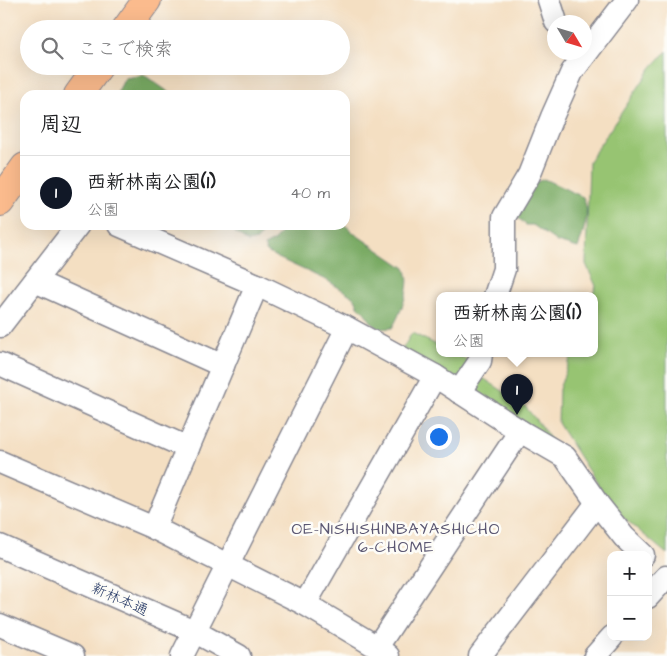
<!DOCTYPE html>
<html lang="ja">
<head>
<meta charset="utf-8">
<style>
	:root { --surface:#fff; --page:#f2f2f2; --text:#202124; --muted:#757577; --line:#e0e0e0; --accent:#111827 }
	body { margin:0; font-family:"Architects Daughter","Klee One",sans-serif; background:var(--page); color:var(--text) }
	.controls { position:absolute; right:15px; bottom:15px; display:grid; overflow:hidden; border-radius:10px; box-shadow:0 5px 20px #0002 }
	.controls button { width:45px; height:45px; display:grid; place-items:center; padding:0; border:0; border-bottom:1px solid var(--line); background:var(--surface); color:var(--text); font:25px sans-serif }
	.compass { position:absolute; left:547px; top:15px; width:45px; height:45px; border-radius:50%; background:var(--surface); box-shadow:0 5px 20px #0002; rotate:128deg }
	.you { position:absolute; left:438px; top:436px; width:18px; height:18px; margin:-12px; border:4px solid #fff; border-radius:50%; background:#1a73e8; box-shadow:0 0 0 8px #1a73e833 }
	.badge { display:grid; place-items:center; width:32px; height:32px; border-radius:50%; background:var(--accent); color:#fff; font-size:16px; font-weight:700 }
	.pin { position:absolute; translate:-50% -41px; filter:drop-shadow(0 1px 2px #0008) }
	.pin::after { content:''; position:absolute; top:26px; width:18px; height:15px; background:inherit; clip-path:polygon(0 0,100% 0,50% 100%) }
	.popup { position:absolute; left:436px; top:292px; width:162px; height:65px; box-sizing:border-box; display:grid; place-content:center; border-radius:10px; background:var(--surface); filter:drop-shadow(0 1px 4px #0005); font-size:16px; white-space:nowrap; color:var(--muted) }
	.popup b { font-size:19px; color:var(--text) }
	.popup::after { content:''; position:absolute; left:50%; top:100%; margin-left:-10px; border:10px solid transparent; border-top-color:var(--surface) }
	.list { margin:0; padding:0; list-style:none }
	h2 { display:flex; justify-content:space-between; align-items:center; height:65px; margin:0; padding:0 20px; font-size:21px }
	h2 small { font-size:16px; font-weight:400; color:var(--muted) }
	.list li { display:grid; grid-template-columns:32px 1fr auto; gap:15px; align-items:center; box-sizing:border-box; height:75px; padding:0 20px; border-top:1px solid var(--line) }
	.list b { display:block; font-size:19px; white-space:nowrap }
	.list p { margin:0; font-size:16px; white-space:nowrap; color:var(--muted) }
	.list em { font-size:16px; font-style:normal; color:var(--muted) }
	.icon { flex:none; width:28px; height:28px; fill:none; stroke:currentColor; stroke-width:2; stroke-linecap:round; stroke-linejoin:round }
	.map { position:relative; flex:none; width:667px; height:656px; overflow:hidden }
	.search { position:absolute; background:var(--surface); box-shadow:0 5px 20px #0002; left:20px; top:20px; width:330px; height:55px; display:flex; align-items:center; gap:12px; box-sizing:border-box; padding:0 18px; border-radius:28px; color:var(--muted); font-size:19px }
	.panel { position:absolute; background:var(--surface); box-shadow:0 5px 20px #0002; left:20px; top:90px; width:330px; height:140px; border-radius:15px }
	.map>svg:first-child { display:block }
</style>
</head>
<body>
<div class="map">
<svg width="667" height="656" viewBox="0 0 667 656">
	<rect width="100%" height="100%" fill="#fdfcf7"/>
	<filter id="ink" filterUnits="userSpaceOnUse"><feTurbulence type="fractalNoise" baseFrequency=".02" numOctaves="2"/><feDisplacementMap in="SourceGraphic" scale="10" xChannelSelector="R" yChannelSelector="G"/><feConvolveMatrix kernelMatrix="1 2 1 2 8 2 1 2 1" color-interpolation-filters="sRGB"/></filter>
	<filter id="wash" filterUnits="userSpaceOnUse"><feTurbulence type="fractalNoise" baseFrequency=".0096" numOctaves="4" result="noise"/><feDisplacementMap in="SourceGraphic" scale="20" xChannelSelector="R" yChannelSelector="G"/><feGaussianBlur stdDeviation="1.12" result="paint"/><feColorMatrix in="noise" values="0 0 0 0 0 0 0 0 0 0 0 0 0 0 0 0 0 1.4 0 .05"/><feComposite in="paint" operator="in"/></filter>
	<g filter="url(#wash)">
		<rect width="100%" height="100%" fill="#f4dfc2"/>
		<g fill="#97c472" stroke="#597a68">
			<polygon points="667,51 667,554 612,508 558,423 559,389 572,354 594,354 594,296 592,296 596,286 586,264 589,161 652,67"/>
			<polygon points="412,333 439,346 440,354 455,354 474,363 458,388 400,353"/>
			<polygon points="483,378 524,405 544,430 560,454 470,395"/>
		</g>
		<g fill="#79aa64" stroke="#4a6c61">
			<polygon points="144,75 173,95 116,95 125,78"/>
			<path d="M544,179L583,197C591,213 583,233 578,248L557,242L533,225H526L515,215L529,185Z"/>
			<polygon points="238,225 269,225 265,229 257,240 248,242 235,233"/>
			<path d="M284,225H345L355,234L405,268C406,270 407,273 407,275C411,288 399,317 392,328L379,329L372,323L365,313L358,306L356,300L349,294L328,281L276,257L267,252L264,246L274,241L284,228Z"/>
		</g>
	</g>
	<g filter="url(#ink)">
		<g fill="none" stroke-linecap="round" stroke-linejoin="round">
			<g stroke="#888790" stroke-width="25">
				<g id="minor">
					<polyline points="549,0 556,22"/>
					<polyline points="119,225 257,285 347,328 435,376 520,431 565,457 597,503 624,537 643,555"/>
					<polyline points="35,281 223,366"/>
					<polyline points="495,296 504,269 504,217 529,175 552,117 572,72 627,0"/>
					<polyline points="0,326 78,225"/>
					<polyline points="0,364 188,448"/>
					<polyline points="459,392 480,361 481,354"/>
					<polyline points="0,462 154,528 305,604 377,647 388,656"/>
					<polyline points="154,528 257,285"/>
					<polyline points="0,546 194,631 239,656"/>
					<polyline points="648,597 666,577"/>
					<polyline points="305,604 435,376"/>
					<polyline points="0,625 73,656"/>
					<polyline points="377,647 520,431"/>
					<polyline points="182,656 347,328"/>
					<polyline points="480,656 597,503"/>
					<polyline points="595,656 612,637"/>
				</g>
			</g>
			<g stroke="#888790" stroke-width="30">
				<g id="major">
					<polyline points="126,29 147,0"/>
					<polyline points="78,95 99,66"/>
					<polyline points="0,202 25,167"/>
				</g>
			</g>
			<use href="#minor" stroke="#fff" stroke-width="22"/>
			<use href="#major" stroke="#fbbb8d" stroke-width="28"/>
		</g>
	</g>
	<g text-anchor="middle" stroke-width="5" stroke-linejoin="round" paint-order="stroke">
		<g font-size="15" fill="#1b2f5e" stroke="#fdfcf7">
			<text transform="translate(120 599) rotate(24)" y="5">新林本通</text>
		</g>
		<g font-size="16" letter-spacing="1" fill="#5c5873" stroke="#fdfcf7">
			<text x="396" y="534">OE-NISHISHINBAYASHICHO<tspan x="396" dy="18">6-CHOME</tspan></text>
		</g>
	</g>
</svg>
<div class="controls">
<button>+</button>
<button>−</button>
</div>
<svg class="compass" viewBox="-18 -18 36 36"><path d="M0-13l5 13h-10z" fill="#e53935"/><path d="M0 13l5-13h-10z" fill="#757577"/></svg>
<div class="you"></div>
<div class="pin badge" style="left:517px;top:415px">1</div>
<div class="popup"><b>西新林南公園(1)</b>公園</div>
<div class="search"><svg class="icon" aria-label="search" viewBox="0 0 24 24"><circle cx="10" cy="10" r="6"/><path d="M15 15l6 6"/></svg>ここで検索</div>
<section class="panel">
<h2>周辺<small></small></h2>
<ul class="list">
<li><span class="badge">1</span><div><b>西新林南公園(1)</b><p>公園</p></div><em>40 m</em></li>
</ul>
</section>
</div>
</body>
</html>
